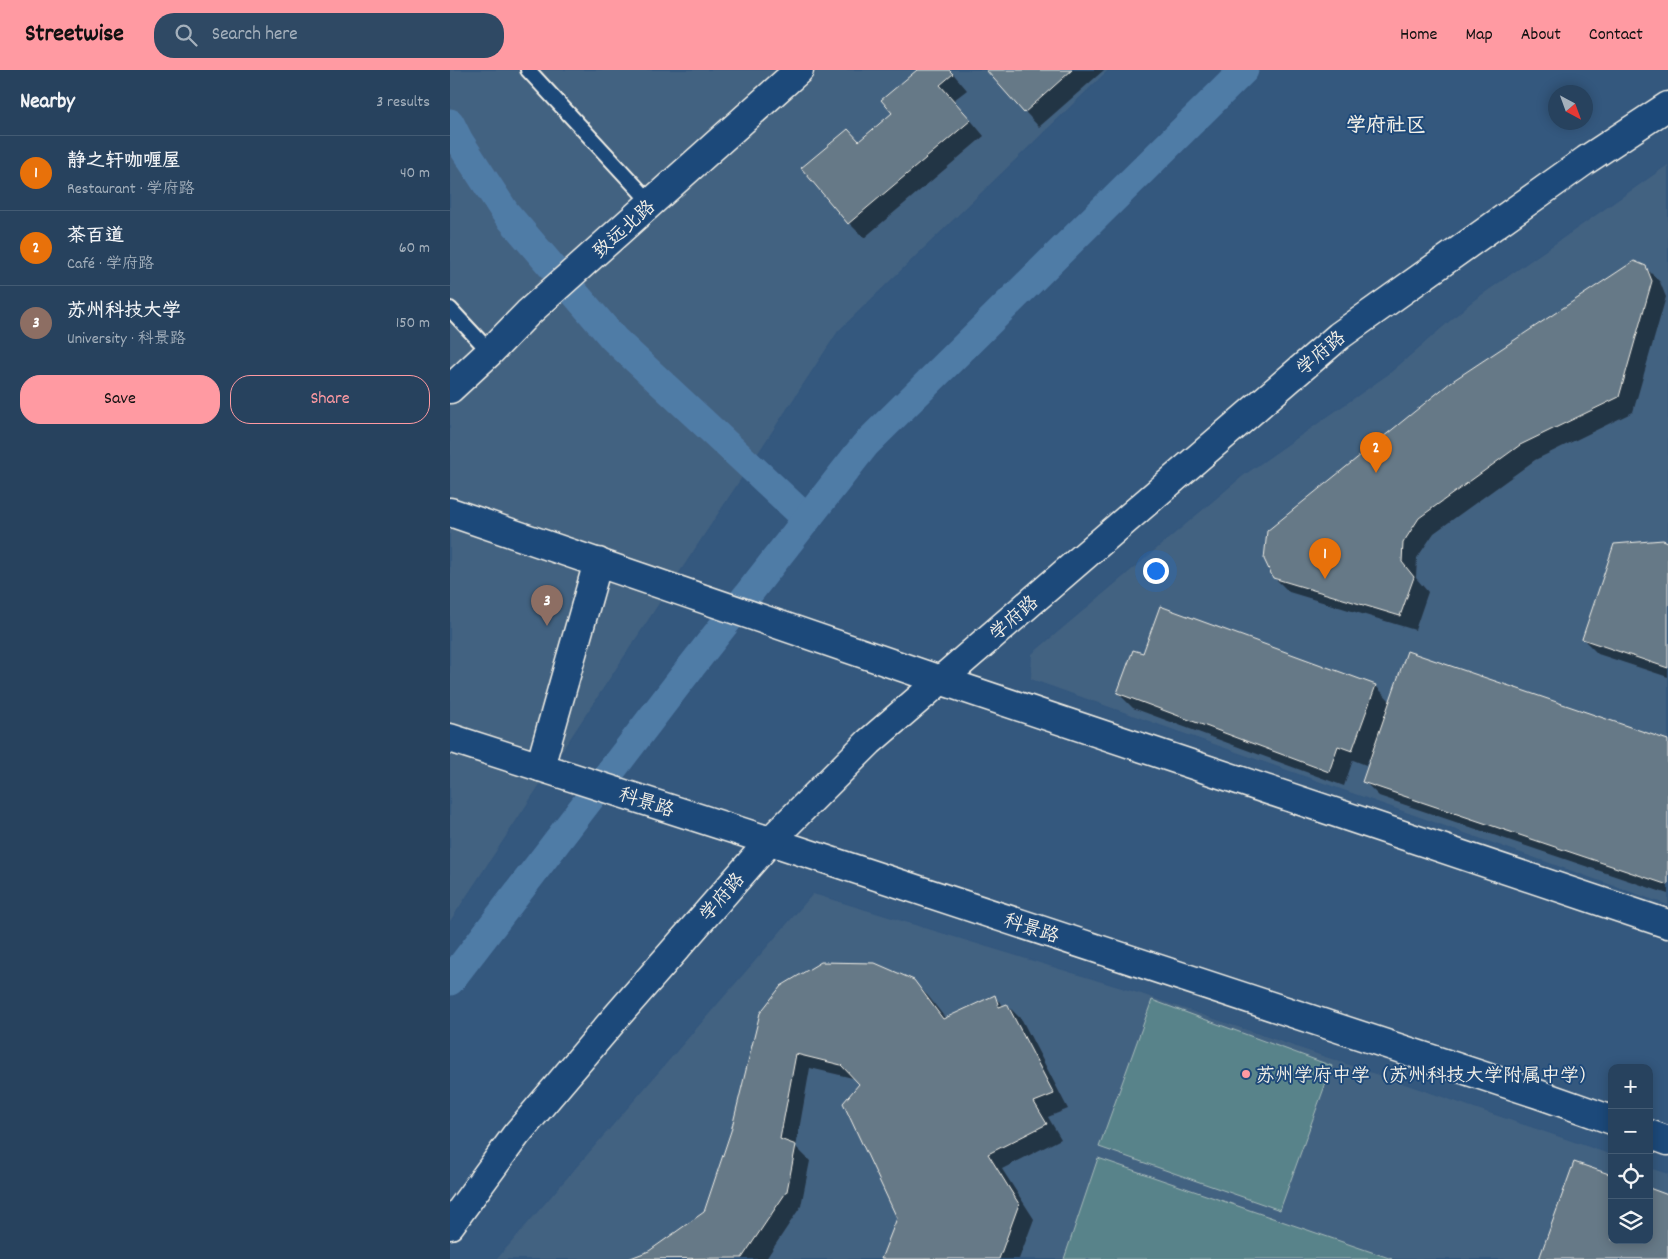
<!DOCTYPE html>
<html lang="en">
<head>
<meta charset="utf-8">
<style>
	:root { --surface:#27425e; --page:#2f4964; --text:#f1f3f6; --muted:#a4b0bc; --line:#435b73; --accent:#ff9aa2 }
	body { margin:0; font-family:Dekko,"LXGW WenKai TC",sans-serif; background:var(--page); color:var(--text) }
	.controls { position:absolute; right:15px; bottom:15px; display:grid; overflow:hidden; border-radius:10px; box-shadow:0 2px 12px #0003 }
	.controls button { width:45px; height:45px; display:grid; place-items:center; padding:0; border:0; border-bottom:1px solid var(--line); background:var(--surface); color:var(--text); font:25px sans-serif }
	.compass { position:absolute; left:1098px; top:15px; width:45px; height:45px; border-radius:50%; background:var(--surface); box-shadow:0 2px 12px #0003; rotate:139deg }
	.you { position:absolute; left:705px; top:500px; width:18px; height:18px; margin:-12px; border:4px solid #fff; border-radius:50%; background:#1a73e8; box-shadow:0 0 0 8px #1a73e833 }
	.badge { display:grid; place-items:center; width:32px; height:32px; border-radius:50%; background:var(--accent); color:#fff; font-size:16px; font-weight:700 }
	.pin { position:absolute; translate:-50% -41px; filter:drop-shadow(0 1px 2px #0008) }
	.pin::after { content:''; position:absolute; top:26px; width:18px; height:15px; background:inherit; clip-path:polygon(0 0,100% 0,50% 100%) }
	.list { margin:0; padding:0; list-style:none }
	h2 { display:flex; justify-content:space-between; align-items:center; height:65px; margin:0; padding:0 20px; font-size:21px }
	h2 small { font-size:16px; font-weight:400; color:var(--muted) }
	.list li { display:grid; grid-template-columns:32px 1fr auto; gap:15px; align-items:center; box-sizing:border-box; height:75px; padding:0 20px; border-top:1px solid var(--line) }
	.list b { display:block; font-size:19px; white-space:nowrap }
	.list p { margin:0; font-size:16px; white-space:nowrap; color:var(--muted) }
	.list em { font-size:16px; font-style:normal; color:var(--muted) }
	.actions { display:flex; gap:10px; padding:15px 20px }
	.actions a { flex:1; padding:11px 0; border:1px solid var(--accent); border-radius:20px; text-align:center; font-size:18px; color:var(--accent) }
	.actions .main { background:var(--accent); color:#111 }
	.icon { flex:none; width:28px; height:28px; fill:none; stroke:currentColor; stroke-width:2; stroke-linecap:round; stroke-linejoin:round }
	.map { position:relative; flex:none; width:1218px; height:1189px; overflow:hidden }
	header { display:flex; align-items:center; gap:30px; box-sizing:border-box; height:70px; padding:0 25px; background:var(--accent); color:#111 }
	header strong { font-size:24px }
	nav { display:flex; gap:28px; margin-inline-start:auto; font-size:18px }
	.search { width:350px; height:45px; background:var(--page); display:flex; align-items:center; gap:12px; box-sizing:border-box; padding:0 18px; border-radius:20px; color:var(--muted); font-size:19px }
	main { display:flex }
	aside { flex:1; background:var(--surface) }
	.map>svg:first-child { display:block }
</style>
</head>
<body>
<header>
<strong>Streetwise</strong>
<div class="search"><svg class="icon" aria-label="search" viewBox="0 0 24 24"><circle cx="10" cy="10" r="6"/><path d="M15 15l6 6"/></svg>Search here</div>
<nav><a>Home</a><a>Map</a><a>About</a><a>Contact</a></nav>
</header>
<main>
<aside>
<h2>Nearby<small>3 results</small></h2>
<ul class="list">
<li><span class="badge" style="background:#e8710a">1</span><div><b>静之轩咖喱屋</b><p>Restaurant · 学府路</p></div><em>40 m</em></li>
<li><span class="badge" style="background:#e8710a">2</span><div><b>茶百道</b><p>Café · 学府路</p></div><em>60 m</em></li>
<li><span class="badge" style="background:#8d6e63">3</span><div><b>苏州科技大学</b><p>University · 科景路</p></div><em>150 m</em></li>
</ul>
<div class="actions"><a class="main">Save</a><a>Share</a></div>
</aside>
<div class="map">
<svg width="1218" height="1189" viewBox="0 0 1218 1189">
	<rect width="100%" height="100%" fill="#34587e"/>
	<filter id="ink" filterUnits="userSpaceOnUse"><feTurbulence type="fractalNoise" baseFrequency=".02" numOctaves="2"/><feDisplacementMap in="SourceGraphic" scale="10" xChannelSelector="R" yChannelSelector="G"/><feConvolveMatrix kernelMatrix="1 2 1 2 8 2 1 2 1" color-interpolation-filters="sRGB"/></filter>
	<g filter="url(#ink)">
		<g fill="#436281">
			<polygon points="0,0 658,0 388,261 0,851"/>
			<polygon points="1218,95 1218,835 581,609 582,584 793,406 939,304 1023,231"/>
			<polygon points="363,824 691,924 1162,1085 1162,1170 1199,1170 1199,1098 1218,1104 1218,1189 47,1189"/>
		</g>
		<g fill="#58838a" stroke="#a6bab9">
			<polygon points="702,930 882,996 830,1140 649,1077"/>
			<polygon points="648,1088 942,1189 614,1189"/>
		</g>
		<g fill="#0007">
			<polygon points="469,0 500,0 517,20 504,30 534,66 414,168 399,153 410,72 444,43"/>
			<polygon points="537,0 654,0 589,57"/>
			<polygon points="1195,197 1210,212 1216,227 1183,342 1085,390 984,463 967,488 966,508 978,522 965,560 839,522 824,507"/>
			<polygon points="1213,472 1218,473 1218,607 1148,584 1133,569"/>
			<polygon points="711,537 926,616 941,632 958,583 1218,671 1218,824 929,726 914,711 921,689 919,688 916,695 903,690 894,716 683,638 668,623 693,585"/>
			<polygon points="463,911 478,926 496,949 544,927 554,936 557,935 572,950 618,1039 598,1047 611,1069 552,1099 584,1149 569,1189 433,1189 449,1148 411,1013 407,1009 360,998 346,1077 360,1091 351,1136 316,1189 181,1189 199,1182 255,1142 282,1061 311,944"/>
		</g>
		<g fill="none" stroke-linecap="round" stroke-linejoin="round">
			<g stroke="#507ba6" stroke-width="29">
				<polyline points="0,53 9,71 55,142 164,269 357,449"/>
				<polyline points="0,911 230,611 415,375 794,0"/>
			</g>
		</g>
		<g fill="#667987" stroke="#f4f1e8">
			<polygon points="467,0 499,0 503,4 490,15 521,50 398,154 351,98 398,59 409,71 442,43 431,30"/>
			<polygon points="536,0 622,0 574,43"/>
			<polygon points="1184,191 1196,196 1202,211 1169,327 1070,375 969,448 953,473 952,492 964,507 950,546 823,508 814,489 817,461 1001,312"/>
			<polygon points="1213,470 1218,472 1218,598 1132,569 1164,474"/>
			<polygon points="710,536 926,615 902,681 888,676 879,702 667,623 683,580 693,583"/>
			<polygon points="957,581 1218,670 1218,815 912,712"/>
			<polygon points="371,892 425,893 464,910 493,949 545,925 549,937 557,934 604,1024 584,1032 597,1054 538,1084 569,1134 549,1189 431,1189 447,1148 393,1033 409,1014 391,995 346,984 330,1069 346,1075 337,1121 292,1188 178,1189 199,1181 254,1142 281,1061 310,943 331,916"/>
			<polygon points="1124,1092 1162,1105 1162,1170 1199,1170 1199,1118 1218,1125 1218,1189 1089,1189"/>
		</g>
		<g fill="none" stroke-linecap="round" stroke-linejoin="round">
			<g stroke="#f4f1e8" stroke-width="18">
				<g id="lane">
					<polyline points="78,0 201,133"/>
					<polyline points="0,239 40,282"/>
				</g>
			</g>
			<g stroke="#f4f1e8" stroke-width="31">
				<g id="street">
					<polyline points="0,319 40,282 78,243 349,0"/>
					<polyline points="0,442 490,610 1218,854"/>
					<polyline points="0,668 320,771 1088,1024 1162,1050"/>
					<polyline points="90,697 148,492"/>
					<polyline points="1199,1064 1218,1071"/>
				</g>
			</g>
			<g stroke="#f4f1e8" stroke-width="31">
				<polyline id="secondary" points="0,1155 66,1065 167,946 320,771 419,672 889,266 1136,90 1218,36"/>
			</g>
			<use href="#lane" stroke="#1f4a7a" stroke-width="14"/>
			<use href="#street" stroke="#1f4a7a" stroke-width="28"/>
			<use href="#secondary" stroke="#1f4a7a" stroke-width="28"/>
		</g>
	</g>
	<circle fill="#ff9aa2" stroke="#1f4a7a" stroke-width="2" cx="796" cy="1004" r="5"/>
	<g text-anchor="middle" stroke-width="4" stroke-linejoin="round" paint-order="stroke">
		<g font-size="19" fill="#f4f1e8" stroke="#1f4a7a">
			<text transform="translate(173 158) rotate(-42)" y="7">致远北路</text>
			<text transform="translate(870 282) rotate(-40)" y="7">学府路</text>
			<text transform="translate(563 547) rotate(-41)" y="7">学府路</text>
			<text transform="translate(197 731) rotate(18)" y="7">科景路</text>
			<text transform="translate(271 826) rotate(-49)" y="7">学府路</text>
			<text transform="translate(582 857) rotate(18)" y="7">科景路</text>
		</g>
		<g font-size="19" fill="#f4f1e8" stroke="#1f4a7a" text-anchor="start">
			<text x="806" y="1011">苏州学府中学（苏州科技大学附属中学）</text>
		</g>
		<g font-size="20" font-weight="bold" fill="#f4f1e8" stroke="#1f4a7a">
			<text x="936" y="61">学府社区</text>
		</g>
	</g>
</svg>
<div class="controls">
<button>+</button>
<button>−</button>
<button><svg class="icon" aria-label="locate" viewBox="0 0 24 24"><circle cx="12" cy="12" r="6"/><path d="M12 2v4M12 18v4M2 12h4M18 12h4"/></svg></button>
<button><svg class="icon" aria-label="layers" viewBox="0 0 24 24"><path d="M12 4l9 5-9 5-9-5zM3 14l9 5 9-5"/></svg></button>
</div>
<svg class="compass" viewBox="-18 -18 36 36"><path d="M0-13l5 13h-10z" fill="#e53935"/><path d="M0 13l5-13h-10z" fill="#a4b0bc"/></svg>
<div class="you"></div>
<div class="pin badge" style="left:875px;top:509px;background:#e8710a">1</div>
<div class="pin badge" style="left:926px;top:403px;background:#e8710a">2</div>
<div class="pin badge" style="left:97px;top:556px;background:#8d6e63">3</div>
</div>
</main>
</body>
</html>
